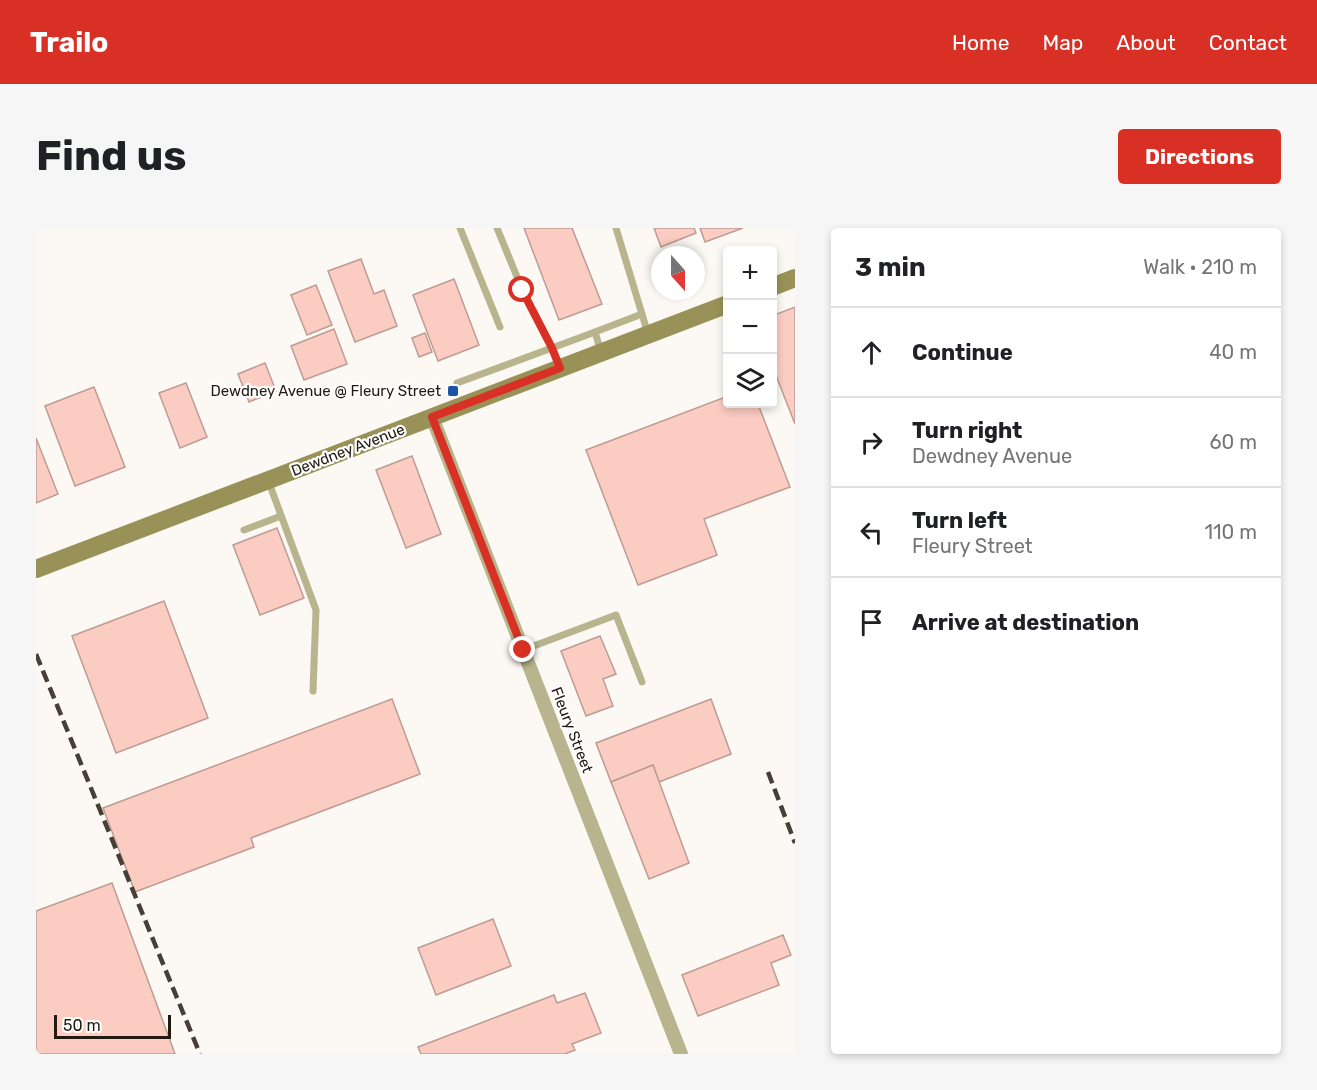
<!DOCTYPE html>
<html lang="en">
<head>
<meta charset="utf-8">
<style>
	:root { --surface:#fff; --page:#f6f6f6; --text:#202124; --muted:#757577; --line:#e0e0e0; --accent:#d93025 }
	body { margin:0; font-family:Rubik,sans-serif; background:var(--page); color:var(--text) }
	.controls { position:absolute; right:18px; top:18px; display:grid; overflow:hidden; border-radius:6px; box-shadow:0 3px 9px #0003 }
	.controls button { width:54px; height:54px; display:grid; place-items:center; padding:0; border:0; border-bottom:2px solid var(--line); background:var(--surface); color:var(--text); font:30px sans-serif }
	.compass { position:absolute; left:615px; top:18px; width:54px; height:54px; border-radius:50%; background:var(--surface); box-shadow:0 3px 9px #0003; rotate:159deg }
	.scale { position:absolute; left:18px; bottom:15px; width:117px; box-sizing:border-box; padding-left:6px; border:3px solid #221a11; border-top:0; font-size:16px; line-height:21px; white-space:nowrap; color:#221a11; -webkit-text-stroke:4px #fff; paint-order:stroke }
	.stop { position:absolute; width:18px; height:18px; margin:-14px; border:4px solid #d93025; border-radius:50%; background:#fff }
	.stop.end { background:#d93025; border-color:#fff; box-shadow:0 2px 6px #0008 }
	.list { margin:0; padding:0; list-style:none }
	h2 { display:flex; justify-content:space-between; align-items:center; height:78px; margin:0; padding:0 24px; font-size:26px }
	h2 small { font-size:20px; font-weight:400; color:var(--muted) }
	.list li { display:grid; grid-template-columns:39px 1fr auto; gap:18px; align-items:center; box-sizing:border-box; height:90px; padding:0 24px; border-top:2px solid var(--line) }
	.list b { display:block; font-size:22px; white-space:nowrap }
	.list p { margin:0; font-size:20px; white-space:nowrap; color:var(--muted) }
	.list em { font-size:20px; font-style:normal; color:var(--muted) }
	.icon { flex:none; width:33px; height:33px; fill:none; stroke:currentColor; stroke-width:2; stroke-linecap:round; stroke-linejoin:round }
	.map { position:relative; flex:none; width:759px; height:826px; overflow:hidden; border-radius:6px }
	header { display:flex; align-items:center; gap:36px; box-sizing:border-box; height:84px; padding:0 30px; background:var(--accent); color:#fff }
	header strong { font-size:28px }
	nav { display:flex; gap:33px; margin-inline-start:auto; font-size:21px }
	.intro { display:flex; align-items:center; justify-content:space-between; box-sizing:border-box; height:144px; padding:0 36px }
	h1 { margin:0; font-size:42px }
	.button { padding:15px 27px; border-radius:6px; background:var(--accent); color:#fff; font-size:21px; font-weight:700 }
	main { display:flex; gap:36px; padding:0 36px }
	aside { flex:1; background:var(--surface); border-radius:6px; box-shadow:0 3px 9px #0003 }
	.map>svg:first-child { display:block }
</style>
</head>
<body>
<header>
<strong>Trailo</strong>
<nav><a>Home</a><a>Map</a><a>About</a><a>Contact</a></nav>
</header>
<div class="intro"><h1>Find us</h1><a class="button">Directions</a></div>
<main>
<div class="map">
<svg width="759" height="826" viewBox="0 0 759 826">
	<rect width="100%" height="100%" fill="#fcf8f3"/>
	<g fill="#fbccc1" stroke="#be9c94" stroke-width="1.5">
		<polygon points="488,0 536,0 566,76 523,92"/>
		<polygon points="618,0 658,0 660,5 625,19"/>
		<polygon points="664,0 707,0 669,14"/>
		<polygon points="325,31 338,66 348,62 361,98 319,114 292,43"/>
		<polygon points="418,51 443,117 402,133 377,67"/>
		<polygon points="280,57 296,97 271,107 255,67"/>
		<polygon points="759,79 759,196 736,137 736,88"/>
		<polygon points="298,101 311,136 268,152 255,118"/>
		<polygon points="389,105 396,124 383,129 376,110"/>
		<polygon points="229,135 240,163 213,174 202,146"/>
		<polygon points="150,155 171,209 144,220 123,165"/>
		<polygon points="58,159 89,239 39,258 9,178"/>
		<polygon points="692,168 692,176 722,176 754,259 668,291 681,327 602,357 550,222"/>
		<polygon points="0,210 22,266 0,275"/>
		<polygon points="376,228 405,306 370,320 340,242"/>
		<polygon points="241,300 268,370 224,387 197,317"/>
		<polygon points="128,373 172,490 80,525 36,408"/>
		<polygon points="564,408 580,446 567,451 577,478 550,488 525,423"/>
		<polygon points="356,471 384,546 215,610 218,619 99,664 67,580"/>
		<polygon points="675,471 695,526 623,554 617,537 575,554 560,515"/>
		<polygon points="617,537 653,635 613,651 575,554"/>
		<polygon points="76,655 139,826 0,826 0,683"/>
		<polygon points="457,691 475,738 400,767 382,720"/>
		<polygon points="747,707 755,727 735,735 743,757 662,788 646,747"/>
		<polygon points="549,765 565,805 536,816 539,822 529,826 385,826 382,819 518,767 521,775"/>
	</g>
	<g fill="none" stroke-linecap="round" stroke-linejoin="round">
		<g stroke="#b8b48e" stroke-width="7">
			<polyline points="424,0 464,99"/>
			<polyline points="461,0 486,61 516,120 524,140"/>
			<polyline points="580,0 612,106"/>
			<polyline points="565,124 559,104 606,86"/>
			<polyline points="421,155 559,104"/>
			<polyline points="232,252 280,382 277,463"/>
			<polyline points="208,302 245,288"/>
			<polyline points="487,422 580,387 606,454"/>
		</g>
		<polyline stroke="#b8b48e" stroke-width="14" points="396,189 645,826"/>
		<g stroke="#999258" stroke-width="18">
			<polyline points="736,59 759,50"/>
			<polyline points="0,341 692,76"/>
		</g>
		<g stroke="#473f37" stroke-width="4.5" stroke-dasharray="12 6" stroke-linecap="butt">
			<polyline points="0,426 164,826"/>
			<polyline points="732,544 759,615"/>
		</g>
	</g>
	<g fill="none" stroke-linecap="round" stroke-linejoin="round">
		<polyline stroke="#d93025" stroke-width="8" points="486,62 516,120 524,140 396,189 487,422"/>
	</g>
	<rect fill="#1b55a7" stroke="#fff" stroke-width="2" x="411" y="157" width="12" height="12" rx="3"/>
	<g text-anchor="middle" stroke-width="4.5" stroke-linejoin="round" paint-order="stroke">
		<g font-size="15" fill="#221a11" stroke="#fff" text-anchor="end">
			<text x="405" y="168">Dewdney Avenue @ Fleury Street</text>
		</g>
		<g font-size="15" fill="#221a11" stroke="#fff">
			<text transform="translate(312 222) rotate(-21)" y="5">Dewdney Avenue</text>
			<text transform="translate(536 502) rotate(69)" y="5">Fleury Street</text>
		</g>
	</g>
</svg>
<div class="controls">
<button>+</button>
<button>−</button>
<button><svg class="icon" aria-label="layers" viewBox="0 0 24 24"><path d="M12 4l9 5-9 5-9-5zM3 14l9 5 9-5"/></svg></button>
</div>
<svg class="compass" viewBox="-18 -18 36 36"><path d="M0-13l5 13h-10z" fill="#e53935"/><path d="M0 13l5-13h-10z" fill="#757577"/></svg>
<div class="scale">50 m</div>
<div class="stop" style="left:486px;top:62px"></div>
<div class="stop end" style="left:487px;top:422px"></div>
</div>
<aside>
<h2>3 min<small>Walk · 210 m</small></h2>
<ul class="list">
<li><svg class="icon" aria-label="ahead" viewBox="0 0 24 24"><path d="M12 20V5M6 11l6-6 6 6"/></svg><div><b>Continue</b></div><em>40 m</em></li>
<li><svg class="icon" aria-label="right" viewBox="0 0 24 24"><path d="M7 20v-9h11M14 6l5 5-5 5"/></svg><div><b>Turn right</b><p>Dewdney Avenue</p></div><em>60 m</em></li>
<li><svg class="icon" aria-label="left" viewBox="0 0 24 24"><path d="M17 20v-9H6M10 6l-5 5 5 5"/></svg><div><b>Turn left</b><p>Fleury Street</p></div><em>110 m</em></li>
<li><svg class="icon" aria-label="arrive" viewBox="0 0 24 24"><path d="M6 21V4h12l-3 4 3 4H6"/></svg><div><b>Arrive at destination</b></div></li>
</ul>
</aside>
</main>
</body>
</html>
